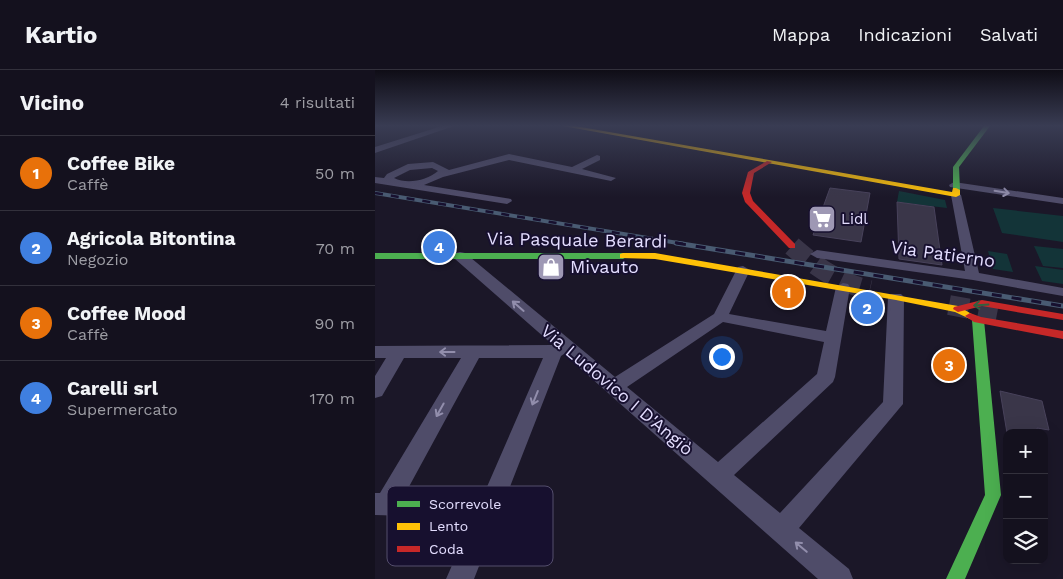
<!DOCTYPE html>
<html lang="it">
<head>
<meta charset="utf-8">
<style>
	:root { --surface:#14111e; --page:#211f2b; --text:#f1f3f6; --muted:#9d9da4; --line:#33313c; --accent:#9e98b4 }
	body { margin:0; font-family:"Work Sans",sans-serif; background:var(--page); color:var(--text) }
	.controls { position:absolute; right:15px; bottom:15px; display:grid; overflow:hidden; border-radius:10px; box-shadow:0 5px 20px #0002 }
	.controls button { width:45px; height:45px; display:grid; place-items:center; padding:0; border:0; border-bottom:1px solid var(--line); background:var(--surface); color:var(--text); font:25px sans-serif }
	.you { position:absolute; left:346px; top:286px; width:18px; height:18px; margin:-12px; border:4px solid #fff; border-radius:50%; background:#1a73e8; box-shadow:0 0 0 8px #1a73e833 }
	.badge { display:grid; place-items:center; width:32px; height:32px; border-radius:50%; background:var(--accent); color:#fff; font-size:16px; font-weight:700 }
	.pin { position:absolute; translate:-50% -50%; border:2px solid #fff; box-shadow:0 1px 5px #0006 }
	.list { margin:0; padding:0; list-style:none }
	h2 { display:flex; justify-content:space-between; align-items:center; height:65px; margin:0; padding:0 20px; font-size:21px }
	h2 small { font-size:16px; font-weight:400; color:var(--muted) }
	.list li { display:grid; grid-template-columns:32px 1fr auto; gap:15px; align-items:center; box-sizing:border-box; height:75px; padding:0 20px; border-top:1px solid var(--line) }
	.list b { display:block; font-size:19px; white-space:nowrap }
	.list p { margin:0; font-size:16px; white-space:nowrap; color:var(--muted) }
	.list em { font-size:16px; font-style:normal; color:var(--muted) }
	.icon { flex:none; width:28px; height:28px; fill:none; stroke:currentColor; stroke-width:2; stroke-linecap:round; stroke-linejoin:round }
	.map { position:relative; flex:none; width:688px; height:509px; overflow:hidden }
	header { display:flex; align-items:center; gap:30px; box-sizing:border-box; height:70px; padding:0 25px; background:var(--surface); border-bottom:1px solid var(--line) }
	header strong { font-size:24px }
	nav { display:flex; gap:28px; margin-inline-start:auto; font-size:18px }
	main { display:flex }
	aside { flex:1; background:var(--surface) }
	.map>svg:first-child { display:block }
</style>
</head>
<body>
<header>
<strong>Kartio</strong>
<nav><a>Mappa</a><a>Indicazioni</a><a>Salvati</a></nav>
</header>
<main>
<aside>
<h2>Vicino<small>4 risultati</small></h2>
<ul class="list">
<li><span class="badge" style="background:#e8710a">1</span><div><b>Coffee Bike</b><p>Caffè</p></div><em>50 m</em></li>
<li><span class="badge" style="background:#3f7fe0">2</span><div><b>Agricola Bitontina</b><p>Negozio</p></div><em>70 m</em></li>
<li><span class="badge" style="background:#e8710a">3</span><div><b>Coffee Mood</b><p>Caffè</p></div><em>90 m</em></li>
<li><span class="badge" style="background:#3f7fe0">4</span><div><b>Carelli srl</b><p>Supermercato</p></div><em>170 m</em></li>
</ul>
</aside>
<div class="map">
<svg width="688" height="509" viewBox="0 0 688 509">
	<rect width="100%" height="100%" fill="#1b1728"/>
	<g fill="#133438">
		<polygon points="524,121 570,130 572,138 522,132"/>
		<polygon points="618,138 688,146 688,172 627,163"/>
		<polygon points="659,176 688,179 688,198 668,196"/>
		<polygon points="613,181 632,184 638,202 618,199"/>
		<polygon points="660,196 688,200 688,214 667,211"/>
	</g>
	<g fill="#3a3649" stroke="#48425b">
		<polygon points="455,118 495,123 486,172 438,165"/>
		<polygon points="522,132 559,137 567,195 524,189"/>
		<polygon points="625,321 667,331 674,360 662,358 663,363 632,363"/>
	</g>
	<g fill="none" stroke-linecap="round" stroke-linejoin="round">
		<g stroke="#393548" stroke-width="20" stroke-dasharray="20 10" stroke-linecap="butt">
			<path d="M417,176C441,197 464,213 495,220"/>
			<polyline points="574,235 622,244"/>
		</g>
		<g fill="#4f4c69" fill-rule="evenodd">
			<polygon points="67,56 79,56 0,83 0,77"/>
			<path d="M134,84L197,97L222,85L225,86V90L207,99L241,108L236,111L134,90L68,107L49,115L136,129L137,131L132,134L0,113V107L9,108L12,104L33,94L58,92L74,100ZM57,98L63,101C52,110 33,115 19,108L35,100Z"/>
			<polygon points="579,112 688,128 688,134 575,117 574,115"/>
			<polygon points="581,122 586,125 604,203 688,218 688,226 598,210 442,188 435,184 442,180 590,201 576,125"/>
			<path d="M85,182L90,183L240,307L339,244L363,197L368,196L375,200L354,244L451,261L461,217L468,213L473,214L475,217L460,307L458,312L359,405L405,443L508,332L513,227L516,224H526L529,227L528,334L424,458L474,499L478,509H443L189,284L186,286L99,509H71L98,448L0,445V423H5L86,288H29L7,326L0,328V306L11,288H0V276L178,275L80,189L78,186L80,183ZM348,252L449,272L442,304L343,392L252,317ZM104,288H168L108,426L30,424Z"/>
		</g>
		<g fill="#4caf50" fill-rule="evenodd">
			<polygon points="609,56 615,56 584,97 585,120 578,122 578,97"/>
			<polygon points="0,183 248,183 253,186 248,189 0,189"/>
			<polygon points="603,247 609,250 626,425 590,509 571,509 610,425 597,250"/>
		</g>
		<g fill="#ffc107" fill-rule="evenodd">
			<polygon points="188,56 200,56 577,122 578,118 581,118 585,120 585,125 581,127"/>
			<polygon points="248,183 280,183 583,236 600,246 595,249 580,242 521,230 280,189 245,188 245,184"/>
		</g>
		<g fill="#c62828" fill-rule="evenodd">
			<polygon points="392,91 397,92 379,103 375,123 378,131 420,174 420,178 414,178 370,132 367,123 373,102"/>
			<polygon points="607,230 688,244 688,250 607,236 583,242 578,239 579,237"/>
			<polygon points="595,243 606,247 688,261 688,269 599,252 590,246"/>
		</g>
		<g stroke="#495b72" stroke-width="4">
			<polyline id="rail-far1" points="0,123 309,174"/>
		</g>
		<g stroke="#495b72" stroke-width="5">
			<polyline id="rail" points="301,173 688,236"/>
		</g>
		<use href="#rail-far1" stroke="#17102f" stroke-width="2.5" stroke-dasharray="8" stroke-linecap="butt"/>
		<use href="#rail" stroke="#17102f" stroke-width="3" stroke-dasharray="10" stroke-linecap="butt"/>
	</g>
	<defs><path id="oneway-shaft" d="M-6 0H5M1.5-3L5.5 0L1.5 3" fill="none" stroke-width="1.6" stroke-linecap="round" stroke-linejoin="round" transform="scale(1.25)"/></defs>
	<g stroke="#928eac">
		<use href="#oneway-shaft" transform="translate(627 122) rotate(9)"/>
		<use href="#oneway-shaft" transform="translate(143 236) rotate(-139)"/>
		<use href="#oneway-shaft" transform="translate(72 282) rotate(180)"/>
		<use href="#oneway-shaft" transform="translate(160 328) rotate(112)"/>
		<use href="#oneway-shaft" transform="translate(65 340) rotate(119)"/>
		<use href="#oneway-shaft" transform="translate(426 477) rotate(-140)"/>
	</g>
	<use stroke="#326040" href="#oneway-shaft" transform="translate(606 235) rotate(176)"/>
	<linearGradient id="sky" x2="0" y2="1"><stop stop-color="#0f0d16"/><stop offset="0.44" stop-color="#393c53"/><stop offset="1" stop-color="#393c53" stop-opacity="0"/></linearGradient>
	<rect width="688" height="127" fill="url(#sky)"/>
	<defs>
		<g id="supermarket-square" transform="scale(1.4375)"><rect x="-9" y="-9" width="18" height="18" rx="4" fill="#9e98b4" stroke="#17102f"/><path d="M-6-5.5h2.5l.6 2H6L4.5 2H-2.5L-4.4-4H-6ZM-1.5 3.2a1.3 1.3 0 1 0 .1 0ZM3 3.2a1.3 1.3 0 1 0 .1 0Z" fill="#fff"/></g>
		<g id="shop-square" transform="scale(1.4375)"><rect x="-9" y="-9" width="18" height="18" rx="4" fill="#9e98b4" stroke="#17102f"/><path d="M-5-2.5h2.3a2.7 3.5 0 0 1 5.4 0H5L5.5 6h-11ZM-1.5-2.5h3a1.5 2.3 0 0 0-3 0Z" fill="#fff"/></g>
	</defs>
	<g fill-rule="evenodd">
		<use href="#supermarket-square" x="447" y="149"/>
		<use href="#shop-square" x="176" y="197"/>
	</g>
	<g text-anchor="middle" stroke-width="4" stroke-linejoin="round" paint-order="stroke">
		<g font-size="15" fill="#e4deff" stroke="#17102f" text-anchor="start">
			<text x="466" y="154">Lidl</text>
		</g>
		<g font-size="18" fill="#e4deff" stroke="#17102f">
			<text transform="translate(202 170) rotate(1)" y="6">Via Pasquale Berardi</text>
			<text transform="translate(568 184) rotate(8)" y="6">Via Patierno</text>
			<text transform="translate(242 320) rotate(40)" y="6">Via Ludovico I D'Angiò</text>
		</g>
		<g font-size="18" fill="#e4deff" stroke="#17102f" text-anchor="start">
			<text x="195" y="203">Mivauto</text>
		</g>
	</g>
	<rect x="12" y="416" width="166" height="80" rx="8" fill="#17102f" stroke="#544e6d" stroke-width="1"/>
	<rect x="22" y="431" width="23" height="6" fill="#4caf50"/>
	<rect x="22" y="453" width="23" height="7" fill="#ffc107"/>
	<rect x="22" y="476" width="23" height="6" fill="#c62828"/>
	<g font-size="14" fill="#e4deff">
		<text x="54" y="439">Scorrevole</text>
		<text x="54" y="461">Lento</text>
		<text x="54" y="484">Coda</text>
	</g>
</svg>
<div class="controls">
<button>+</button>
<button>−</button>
<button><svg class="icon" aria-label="layers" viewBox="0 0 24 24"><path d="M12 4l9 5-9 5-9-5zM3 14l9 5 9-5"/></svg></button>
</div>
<div class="you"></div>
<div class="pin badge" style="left:413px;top:222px;background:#e8710a">1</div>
<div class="pin badge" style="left:492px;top:238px;background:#3f7fe0">2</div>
<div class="pin badge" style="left:574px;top:295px;background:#e8710a">3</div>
<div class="pin badge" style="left:64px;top:177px;background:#3f7fe0">4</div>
</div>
</main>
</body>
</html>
